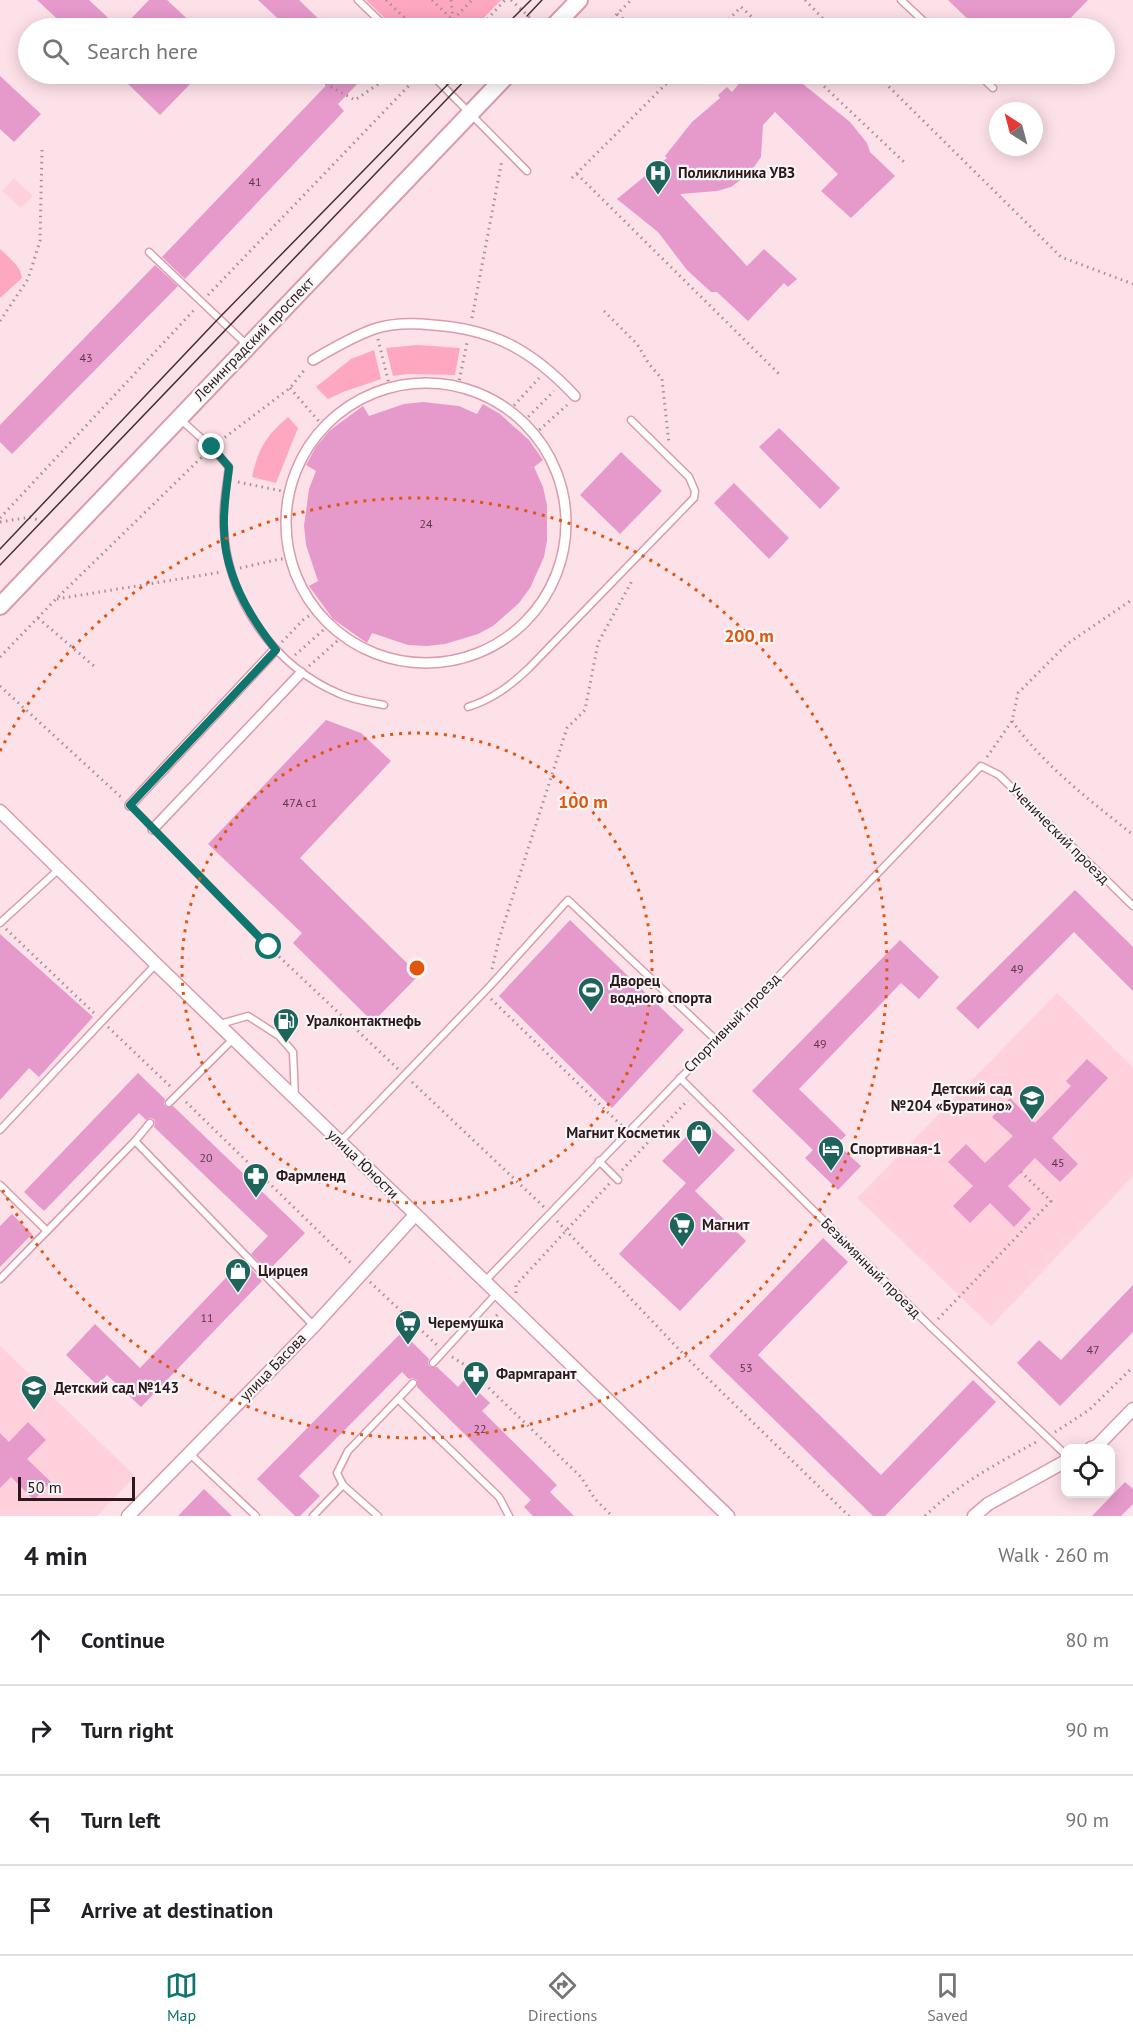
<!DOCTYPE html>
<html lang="en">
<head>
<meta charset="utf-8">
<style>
	:root { --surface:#fff; --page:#f6f6f6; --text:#202124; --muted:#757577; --line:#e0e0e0; --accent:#0f766e }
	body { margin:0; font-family:"PT Sans",sans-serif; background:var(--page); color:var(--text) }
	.controls { position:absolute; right:18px; bottom:18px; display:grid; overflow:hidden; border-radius:12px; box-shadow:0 3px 15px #0003 }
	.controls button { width:54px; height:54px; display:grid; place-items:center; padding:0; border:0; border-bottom:2px solid var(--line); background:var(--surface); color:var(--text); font:30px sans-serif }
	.compass { position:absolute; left:989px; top:102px; width:54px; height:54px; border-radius:50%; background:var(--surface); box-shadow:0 3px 15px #0003; rotate:324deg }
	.scale { position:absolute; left:18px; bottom:15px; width:117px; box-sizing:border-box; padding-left:6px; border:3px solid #2f171e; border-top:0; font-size:16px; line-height:21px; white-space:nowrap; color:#2f171e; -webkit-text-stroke:4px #f6f6f6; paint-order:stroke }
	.stop { position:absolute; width:18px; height:18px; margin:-14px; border:4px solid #0f766e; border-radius:50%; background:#fff }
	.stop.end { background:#0f766e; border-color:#fff; box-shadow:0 2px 6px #0008 }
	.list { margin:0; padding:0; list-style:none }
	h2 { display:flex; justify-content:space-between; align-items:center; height:78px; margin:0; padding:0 24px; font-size:26px }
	h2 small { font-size:20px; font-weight:400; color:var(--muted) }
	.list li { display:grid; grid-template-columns:39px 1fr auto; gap:18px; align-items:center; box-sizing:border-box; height:90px; padding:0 24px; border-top:2px solid var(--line) }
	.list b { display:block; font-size:22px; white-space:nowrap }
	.list em { font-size:20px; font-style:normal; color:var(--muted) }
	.icon { flex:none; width:33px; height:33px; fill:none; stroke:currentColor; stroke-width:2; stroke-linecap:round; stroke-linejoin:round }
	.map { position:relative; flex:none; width:1133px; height:1516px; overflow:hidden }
	.search { position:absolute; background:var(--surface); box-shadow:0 3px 15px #0003; left:18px; right:18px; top:18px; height:66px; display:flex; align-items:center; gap:15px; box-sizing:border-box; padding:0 21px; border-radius:33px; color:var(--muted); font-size:22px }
	.sheet { height:438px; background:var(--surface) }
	nav { display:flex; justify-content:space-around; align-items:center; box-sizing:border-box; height:84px; border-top:2px solid var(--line); background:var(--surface); font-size:16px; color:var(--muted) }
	nav a { display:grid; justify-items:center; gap:3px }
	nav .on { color:var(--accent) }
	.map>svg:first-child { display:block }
</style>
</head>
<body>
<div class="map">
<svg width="1133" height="1516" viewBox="0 0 1133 1516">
	<rect width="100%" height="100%" fill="#fde1e8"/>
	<g fill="#fed1dc">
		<polygon points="14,178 33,196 21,208 2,191"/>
		<polygon points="1057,993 1133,1067 1133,1176 991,1326 857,1198"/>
		<polygon points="0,1346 135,1476 97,1516 0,1516"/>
	</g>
	<g fill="#fea7c0">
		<polygon points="366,0 501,0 474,28 395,28"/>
		<path d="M0,249C8,257 21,266 22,278L0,298Z"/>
		<polygon points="418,345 460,348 455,375 409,374 393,376 386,348"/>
		<polygon points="374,350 381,379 343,392 328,399 316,387 351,359"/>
		<path d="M288,417L298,428L276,483L252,477C258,449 266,436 288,417Z"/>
	</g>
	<g fill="#e699cb">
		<polygon points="37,0 89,0 119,28 67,28"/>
		<polygon points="149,0 167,0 197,28 122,28"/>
		<polygon points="258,0 299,0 328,28 288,28"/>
		<polygon points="948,0 1088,0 1061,28 977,28"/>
		<polygon points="132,74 200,74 160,115 125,81"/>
		<polygon points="337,74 367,74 338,104 344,111 185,279 162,257"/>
		<polygon points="747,74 797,74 803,84 850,122 867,143 870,152 895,176 851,218 821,191 838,174 775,112 763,125 761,157 749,174 731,187 717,191 680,194 747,266 764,249 797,279 788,287 784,283 748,321 717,292 711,292 687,270 658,232 617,199 667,158 665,156 692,122 720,98 718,95 727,87 732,92"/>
		<polygon points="0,76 41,114 14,142 0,129"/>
		<polygon points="155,265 178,286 12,454 0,442 0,425"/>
		<polygon points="423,402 459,406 477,414 483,404 500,414 529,440 543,460 534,467 543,487 547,505 547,540 544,557 530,588 519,603 493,626 478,634 445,644 427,646 408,645 372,633 367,643 333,619 309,586 318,581 306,545 304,526 309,489 316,471 306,465 316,447 329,431 363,406 369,416 404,404"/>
		<polygon points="779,428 840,488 820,509 759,447"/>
		<polygon points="621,452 662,491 620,534 580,495"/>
		<polygon points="734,483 789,538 769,559 714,503"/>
		<polygon points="326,720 361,733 391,761 300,858 419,975 373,1022 293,943 302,933 208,844"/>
		<polygon points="1075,890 1133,947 1133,991 1074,932 978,1029 956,1008"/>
		<polygon points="570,920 684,1030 612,1108 499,996"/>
		<polygon points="0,934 93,1017 39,1077 29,1068 0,1100"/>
		<polygon points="900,940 939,977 919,999 901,983 799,1089 846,1135 837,1144 861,1166 838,1190 805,1158 813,1150 752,1091"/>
		<polygon points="1087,1059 1108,1078 1052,1138 1078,1164 1060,1182 1035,1158 1008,1186 1031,1209 1014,1227 990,1203 970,1223 953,1206 973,1186 948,1162 966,1144 985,1163 1013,1136 992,1117 1010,1098 1035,1123 1071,1086 1066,1081"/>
		<polygon points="138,1073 165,1099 164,1104 166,1107 173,1106 305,1233 268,1271 251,1254 268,1236 154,1127 155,1123 154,1119 150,1118 146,1120 139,1113 44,1211 24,1192"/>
		<polygon points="703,1120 735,1150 695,1191 746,1241 680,1311 619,1254 686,1183 662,1161"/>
		<polygon points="12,1214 32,1234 0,1267 0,1226"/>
		<polygon points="823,1238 848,1262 758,1355 881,1475 973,1380 996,1402 885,1516 873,1516 709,1356"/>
		<polygon points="244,1261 262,1281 141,1407 107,1375 97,1385 66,1355 95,1324 140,1368 241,1262"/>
		<polygon points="1133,1285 1133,1332 1060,1406 1017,1363 1039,1340 1061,1360"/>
		<polygon points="402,1332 429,1359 428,1364 430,1367 437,1367 458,1387 465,1379 490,1403 482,1411 557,1485 550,1492 574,1516 533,1516 524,1507 531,1500 417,1387 417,1380 414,1378 409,1379 402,1372 299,1476 320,1496 300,1516 295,1516 257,1479"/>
		<polygon points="28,1422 46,1440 27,1459 51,1482 34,1500 11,1477 0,1488 0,1433 9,1442"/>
		<polygon points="1125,1482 1133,1489 1133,1504 1121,1516 1092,1516"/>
		<polygon points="204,1489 232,1516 178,1516"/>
	</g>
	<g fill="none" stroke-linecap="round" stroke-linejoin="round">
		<g stroke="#db9bad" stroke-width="9">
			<g id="service">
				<polyline points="358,0 387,28"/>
				<polyline points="901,0 931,28"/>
				<polyline points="431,74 527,171"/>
				<polyline points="978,74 993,88"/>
				<polyline points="149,252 247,345"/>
				<path d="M180,419L211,447L229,467C226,488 222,510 224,531C229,602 274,666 340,694C353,700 369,702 384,705"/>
				<path d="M468,707C493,699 510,686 529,668L694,498L695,491L689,477L631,420"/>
				<polyline points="0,923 59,869"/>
				<polyline points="220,1024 248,1016 279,1036 293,1052 295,1098"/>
				<polyline points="680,1078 931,1327 1066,1455"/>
				<polyline points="169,1103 234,1038"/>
				<polyline points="0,1130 156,964"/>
				<polyline points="135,1141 150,1123"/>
				<polyline points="340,1142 490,986 568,900 716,1040"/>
				<polyline points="599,1161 618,1180"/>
				<polyline points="0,1185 47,1231 135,1141 314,1326"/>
				<polyline points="0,1279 47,1231"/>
				<polyline points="485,1281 981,766 999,775 1133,906"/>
				<polyline points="433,1363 497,1293"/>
				<polyline points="413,1383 398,1399 499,1497 509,1516"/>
				<polyline points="190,1454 256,1516"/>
				<polyline points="313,1516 343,1485"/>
				<polyline points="378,1516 343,1485 337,1473 348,1451 398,1399"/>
			</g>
		</g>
		<g stroke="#db9bad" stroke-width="12">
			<g id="pedestrian">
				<path d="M313,360C333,348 352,337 374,329C392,323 414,323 433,325C494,329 533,351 575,396"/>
				<circle cx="426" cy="523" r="140"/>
				<polyline points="130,805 275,650"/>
				<polyline points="153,829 301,673"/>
			</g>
		</g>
		<g stroke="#db9bad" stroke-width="15">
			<g id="minor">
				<polyline points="0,811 156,964 728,1516"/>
				<polyline points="1091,1448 1097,1446 1133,1409"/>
				<polyline points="128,1516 314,1326 415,1215"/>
				<polyline points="974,1516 988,1504 1066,1461"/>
			</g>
		</g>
		<g stroke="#db9bad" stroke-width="20">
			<g id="secondary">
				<polyline points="552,28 579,0"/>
				<polyline points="0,606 508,74"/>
			</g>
		</g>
		<g stroke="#a98f96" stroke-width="3" stroke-dasharray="1.5 4.5" stroke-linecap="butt">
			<polyline points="386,0 415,28"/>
			<polyline points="432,0 461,28"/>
			<polyline points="451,0 453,18"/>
			<polyline points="511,0 538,25"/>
			<polyline points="805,0 832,28"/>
			<polyline points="617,14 635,28"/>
			<polyline points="445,28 472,0"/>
			<polyline points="479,28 505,0"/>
			<polyline points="603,28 631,0"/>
			<polyline points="720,28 741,7 764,28"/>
			<polyline points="811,74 904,162"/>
			<polyline points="876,74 1061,257 1133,284"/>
			<polyline points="315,78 355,100 393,74"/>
			<polyline points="571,82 572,74"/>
			<polyline points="577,174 779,374"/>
			<polyline points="572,178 676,74"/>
			<polyline points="208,295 420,74"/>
			<polyline points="604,311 637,344 649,364 662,379 669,444"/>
			<polyline points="472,318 502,160"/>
			<polyline points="0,321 28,279 40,241 42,150"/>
			<polyline points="378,339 390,388"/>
			<polyline points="458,386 467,343"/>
			<polyline points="290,388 323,426"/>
			<polyline points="510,410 539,378"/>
			<polyline points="524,421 554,391"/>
			<polyline points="535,434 567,405"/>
			<polyline points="220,441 290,388 306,368"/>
			<polyline points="238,482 287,492"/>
			<polyline points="0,518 195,309"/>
			<polyline points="0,522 31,517 42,522"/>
			<polyline points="240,568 280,559 289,559"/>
			<polyline points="57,599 222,572"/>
			<polyline points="38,618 95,667"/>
			<polyline points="282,642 303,620 316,611"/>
			<polyline points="295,655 329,625"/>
			<polyline points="0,657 55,600 206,453"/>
			<polyline points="309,666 343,636"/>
			<polyline points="0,686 122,798"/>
			<path d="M1012,721C1045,767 1090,800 1133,835"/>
			<polyline points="987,757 1012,721 1018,693 1067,644 1133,599"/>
			<polyline points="161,837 269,947 398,1069"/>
			<polyline points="6,929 95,1014"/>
			<polyline points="492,969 499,939 567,728 585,710 598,643 633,579"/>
			<polyline points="491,999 622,1126"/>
			<polyline points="108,1027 171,1087"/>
			<polyline points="412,1082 544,1207"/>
			<polyline points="186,1102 353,1265"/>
			<polyline points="622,1170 688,1100"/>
			<polyline points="557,1221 692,1363 849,1516"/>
			<polyline points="370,1282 438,1346"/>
			<polyline points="516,1293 516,1285 610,1183"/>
			<polyline points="486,1319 492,1320 500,1312"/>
			<polyline points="938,1319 1051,1201 1021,1172"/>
			<polyline points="452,1357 465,1365 581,1477 595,1499 612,1516"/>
			<polyline points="1055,1432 1089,1410 1133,1367"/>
			<path d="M925,1516C958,1484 998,1463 1038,1441"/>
		</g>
		<use href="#service" stroke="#fff" stroke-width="6"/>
		<use href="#pedestrian" stroke="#fff" stroke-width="9"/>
		<use href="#minor" stroke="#fff" stroke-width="12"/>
		<use href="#secondary" stroke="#fff" stroke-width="16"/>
		<g stroke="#462e35" stroke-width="1.5">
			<polyline points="527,16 542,0"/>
			<polyline points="503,28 531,0"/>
			<polyline points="0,549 219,318 458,74"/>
			<polyline points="0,565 471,74"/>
		</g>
	</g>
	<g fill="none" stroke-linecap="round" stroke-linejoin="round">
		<path stroke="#0f766e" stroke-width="8" d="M212,447L229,467C227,487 223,507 224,528C224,573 248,615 276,650L130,805L269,947"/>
	</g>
	<g fill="none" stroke="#df560d" stroke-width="3" stroke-dasharray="3 6">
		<circle cx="417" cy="968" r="235"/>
		<path d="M0 751A470 470 0 1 1 0 1185"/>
	</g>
	<defs>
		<g id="hospital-pin" transform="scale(1.35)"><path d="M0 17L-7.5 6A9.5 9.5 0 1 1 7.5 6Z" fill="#1d655a" stroke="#f6f6f6"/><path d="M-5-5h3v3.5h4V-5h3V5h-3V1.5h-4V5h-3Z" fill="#fff"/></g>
		<g id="stadium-pin" transform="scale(1.35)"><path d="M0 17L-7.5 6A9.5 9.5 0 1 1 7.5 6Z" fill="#1d655a" stroke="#f6f6f6"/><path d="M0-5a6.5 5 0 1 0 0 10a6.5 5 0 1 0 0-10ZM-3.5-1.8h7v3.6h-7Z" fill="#fff"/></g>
		<g id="fuel-pin" transform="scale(1.35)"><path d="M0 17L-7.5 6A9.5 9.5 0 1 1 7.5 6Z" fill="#1d655a" stroke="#f6f6f6"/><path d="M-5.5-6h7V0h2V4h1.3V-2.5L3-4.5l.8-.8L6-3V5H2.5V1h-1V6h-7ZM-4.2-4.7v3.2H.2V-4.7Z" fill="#fff"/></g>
		<g id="school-pin" transform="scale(1.35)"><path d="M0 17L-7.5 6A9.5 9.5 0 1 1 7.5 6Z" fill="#1d655a" stroke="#f6f6f6"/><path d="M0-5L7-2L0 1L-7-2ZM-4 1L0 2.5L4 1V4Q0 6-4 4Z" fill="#fff"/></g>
		<g id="shop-pin" transform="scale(1.35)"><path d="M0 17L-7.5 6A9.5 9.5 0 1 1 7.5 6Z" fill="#1d655a" stroke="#f6f6f6"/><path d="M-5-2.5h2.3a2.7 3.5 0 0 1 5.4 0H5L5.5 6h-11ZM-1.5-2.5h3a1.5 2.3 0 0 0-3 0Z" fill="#fff"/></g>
		<g id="hotel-pin" transform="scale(1.35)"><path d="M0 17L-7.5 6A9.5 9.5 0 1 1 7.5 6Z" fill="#1d655a" stroke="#f6f6f6"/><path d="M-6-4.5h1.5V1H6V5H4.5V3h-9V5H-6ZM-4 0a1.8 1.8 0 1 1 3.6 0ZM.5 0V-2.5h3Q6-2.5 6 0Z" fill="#fff"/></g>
		<g id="pharmacy-pin" transform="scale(1.35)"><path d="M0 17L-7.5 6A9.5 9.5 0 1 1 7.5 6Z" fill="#1d655a" stroke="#f6f6f6"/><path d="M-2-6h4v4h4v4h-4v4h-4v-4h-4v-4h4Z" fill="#fff"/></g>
		<g id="supermarket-pin" transform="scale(1.35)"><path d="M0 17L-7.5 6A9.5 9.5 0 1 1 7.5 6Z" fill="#1d655a" stroke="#f6f6f6"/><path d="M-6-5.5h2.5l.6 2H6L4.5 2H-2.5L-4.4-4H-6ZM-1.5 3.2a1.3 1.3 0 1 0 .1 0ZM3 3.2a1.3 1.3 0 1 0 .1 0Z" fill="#fff"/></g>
	</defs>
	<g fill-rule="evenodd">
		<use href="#hospital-pin" x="658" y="173"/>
		<use href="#stadium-pin" x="591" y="990"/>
		<use href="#fuel-pin" x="286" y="1021"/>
		<use href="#school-pin" x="1032" y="1098"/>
		<use href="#shop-pin" x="699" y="1133"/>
		<use href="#hotel-pin" x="831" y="1149"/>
		<use href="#pharmacy-pin" x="256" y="1176"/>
		<use href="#supermarket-pin" x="682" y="1225"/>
		<use href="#shop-pin" x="238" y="1271"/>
		<use href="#supermarket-pin" x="408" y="1323"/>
		<use href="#pharmacy-pin" x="476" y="1374"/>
		<use href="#school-pin" x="34" y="1388"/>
	</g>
	<g text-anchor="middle" stroke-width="4.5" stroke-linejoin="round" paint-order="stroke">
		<g font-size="12" fill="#5d3849">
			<text x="255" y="186">41</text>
			<text x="86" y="362">43</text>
			<text x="426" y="528">24</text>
			<text x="300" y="807">47А с1</text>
			<text x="1017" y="973">49</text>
			<text x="820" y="1048">49</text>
			<text x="206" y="1162">20</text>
			<text x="1058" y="1167">45</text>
			<text x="207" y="1322">11</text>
			<text x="1093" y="1354">47</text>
			<text x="746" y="1372">53</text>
			<text x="480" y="1433">22</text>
		</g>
		<g font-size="15" font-weight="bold" fill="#2f171e" stroke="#f6f6f6" text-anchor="start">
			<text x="678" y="178">Поликлиника УВЗ</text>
			<text x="610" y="986">Дворец<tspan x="610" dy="17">водного спорта</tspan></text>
			<text x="306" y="1026">Уралконтактнефь</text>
			<text x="1012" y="1094" text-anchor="end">Детский сад<tspan x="1012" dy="17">№204 «Буратино»</tspan></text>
			<text x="680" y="1138" text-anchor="end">Магнит Косметик</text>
			<text x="850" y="1154">Спортивная-1</text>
			<text x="276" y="1181">Фармленд</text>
			<text x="702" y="1230">Магнит</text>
			<text x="258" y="1276">Цирцея</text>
			<text x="428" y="1328">Черемушка</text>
			<text x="496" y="1379">Фармгарант</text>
			<text x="54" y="1393">Детский сад №143</text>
		</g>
		<g font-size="15" fill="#2f171e" stroke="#f6f6f6">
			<text transform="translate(254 339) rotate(-46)" y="5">Ленинградский проспект</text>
			<text transform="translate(1059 834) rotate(45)" y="5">Ученический проезд</text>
			<text transform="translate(732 1023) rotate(-46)" y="5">Спортивный проезд</text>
			<text transform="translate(363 1164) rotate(44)" y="5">улица Юности</text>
			<text transform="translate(871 1268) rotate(45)" y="5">Безымянный проезд</text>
			<text transform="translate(273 1367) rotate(-46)" y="5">улица Басова</text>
		</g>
	</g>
	<circle cx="417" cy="968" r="9" fill="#df560d" stroke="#f6f6f6" stroke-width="3"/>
	<g font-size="18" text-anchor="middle" font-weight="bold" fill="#df560d" stroke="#f6f6f6" stroke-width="4.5" stroke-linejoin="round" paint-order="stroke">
		<text x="749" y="642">200 m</text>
		<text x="583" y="808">100 m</text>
	</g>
</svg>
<div class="controls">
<button><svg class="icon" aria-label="locate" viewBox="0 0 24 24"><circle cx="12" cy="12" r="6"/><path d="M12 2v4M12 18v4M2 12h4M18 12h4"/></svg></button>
</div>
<svg class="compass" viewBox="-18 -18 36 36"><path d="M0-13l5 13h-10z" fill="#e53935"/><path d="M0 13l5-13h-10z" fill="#757577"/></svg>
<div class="scale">50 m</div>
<div class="stop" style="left:269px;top:947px"></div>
<div class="stop end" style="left:212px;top:447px"></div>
<div class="search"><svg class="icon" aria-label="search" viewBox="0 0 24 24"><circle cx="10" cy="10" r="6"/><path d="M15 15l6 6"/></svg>Search here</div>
</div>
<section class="sheet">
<h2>4 min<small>Walk · 260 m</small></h2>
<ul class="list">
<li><svg class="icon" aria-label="ahead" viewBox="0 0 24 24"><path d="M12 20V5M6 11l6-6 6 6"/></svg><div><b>Continue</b></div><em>80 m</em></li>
<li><svg class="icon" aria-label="right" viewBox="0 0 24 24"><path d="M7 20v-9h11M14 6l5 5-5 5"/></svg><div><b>Turn right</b></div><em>90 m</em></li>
<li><svg class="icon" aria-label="left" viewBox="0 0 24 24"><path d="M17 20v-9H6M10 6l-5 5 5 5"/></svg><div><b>Turn left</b></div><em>90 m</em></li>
<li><svg class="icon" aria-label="arrive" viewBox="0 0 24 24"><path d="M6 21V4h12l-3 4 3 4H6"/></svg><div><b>Arrive at destination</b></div></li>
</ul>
</section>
<nav>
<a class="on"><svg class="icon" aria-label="map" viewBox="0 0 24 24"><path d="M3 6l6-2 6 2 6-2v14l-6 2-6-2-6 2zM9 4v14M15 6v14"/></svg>Map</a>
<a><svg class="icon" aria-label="directions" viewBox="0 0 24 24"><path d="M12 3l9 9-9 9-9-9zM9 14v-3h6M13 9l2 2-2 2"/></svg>Directions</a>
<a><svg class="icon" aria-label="saved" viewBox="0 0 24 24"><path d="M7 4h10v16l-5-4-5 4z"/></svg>Saved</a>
</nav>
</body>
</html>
